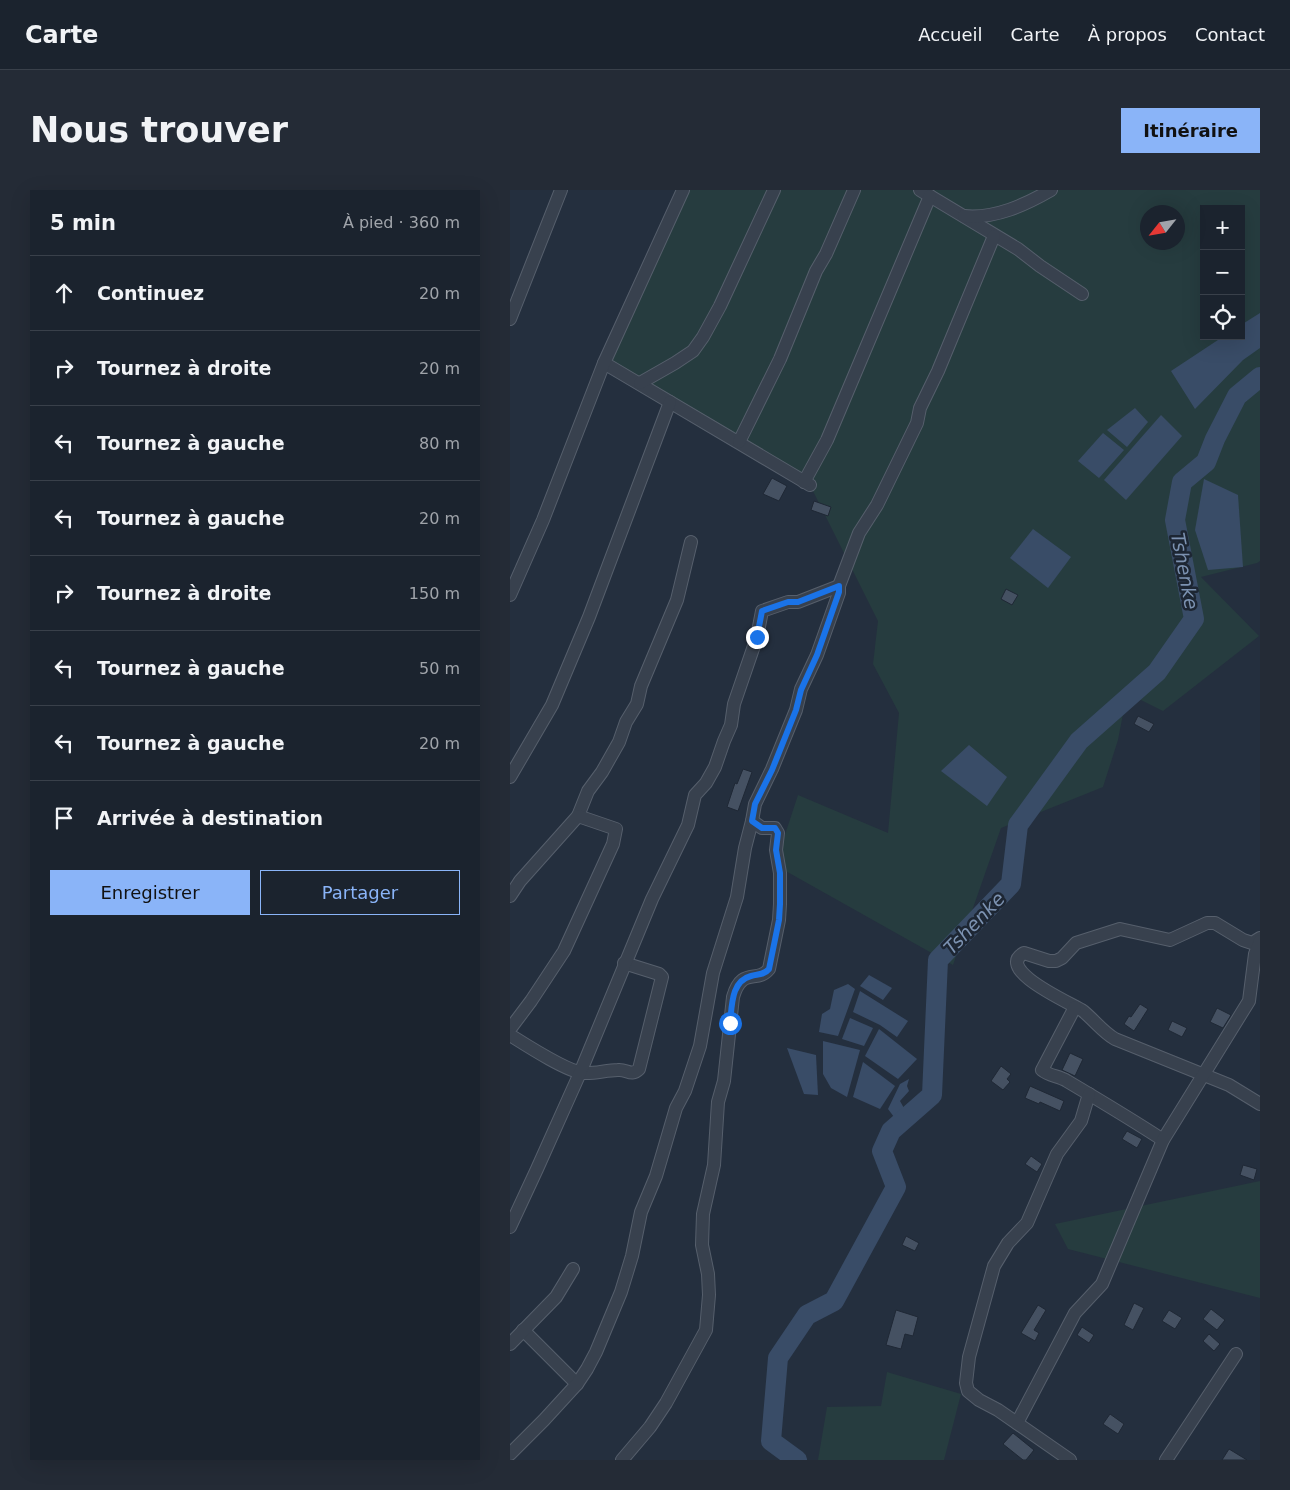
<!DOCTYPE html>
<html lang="fr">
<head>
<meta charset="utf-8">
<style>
	:root { --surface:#1b232e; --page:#242b36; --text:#f1f3f6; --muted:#a0a4aa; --line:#39404a; --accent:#8ab4f8 }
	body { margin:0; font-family:"DejaVu Sans",sans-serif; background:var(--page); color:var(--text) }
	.controls { position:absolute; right:15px; top:15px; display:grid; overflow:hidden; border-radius:0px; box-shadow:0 5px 20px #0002 }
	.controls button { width:45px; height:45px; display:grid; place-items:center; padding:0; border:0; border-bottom:1px solid var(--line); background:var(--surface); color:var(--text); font:25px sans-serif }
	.compass { position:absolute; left:630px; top:15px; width:45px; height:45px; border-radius:50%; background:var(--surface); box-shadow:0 5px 20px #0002; rotate:239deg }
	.stop { position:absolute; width:15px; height:15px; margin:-11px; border:4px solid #1a73e8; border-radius:50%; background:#fff }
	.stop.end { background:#1a73e8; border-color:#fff; box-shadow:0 1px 5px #0008 }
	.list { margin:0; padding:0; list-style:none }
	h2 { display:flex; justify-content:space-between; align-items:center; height:65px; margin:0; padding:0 20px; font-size:21px }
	h2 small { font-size:16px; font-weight:400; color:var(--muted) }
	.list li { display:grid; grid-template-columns:32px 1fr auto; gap:15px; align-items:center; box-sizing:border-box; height:75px; padding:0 20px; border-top:1px solid var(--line) }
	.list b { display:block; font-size:19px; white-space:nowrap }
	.list em { font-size:16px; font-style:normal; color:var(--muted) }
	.actions { display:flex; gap:10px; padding:15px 20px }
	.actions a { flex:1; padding:11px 0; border:1px solid var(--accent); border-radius:0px; text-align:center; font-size:18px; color:var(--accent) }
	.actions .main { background:var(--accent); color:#111 }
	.icon { flex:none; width:28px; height:28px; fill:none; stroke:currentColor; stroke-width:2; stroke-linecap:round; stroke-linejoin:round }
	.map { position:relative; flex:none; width:750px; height:1270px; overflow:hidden; border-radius:0px }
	header { display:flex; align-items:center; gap:30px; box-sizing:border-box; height:70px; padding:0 25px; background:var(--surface); border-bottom:1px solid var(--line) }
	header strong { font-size:24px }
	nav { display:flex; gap:28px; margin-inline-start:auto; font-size:18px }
	.intro { display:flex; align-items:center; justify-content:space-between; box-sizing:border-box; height:120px; padding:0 30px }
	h1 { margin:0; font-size:35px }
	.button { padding:12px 22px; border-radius:0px; background:var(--accent); color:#111; font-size:18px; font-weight:700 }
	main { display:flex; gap:30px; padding:0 30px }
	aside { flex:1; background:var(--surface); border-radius:0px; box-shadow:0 5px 20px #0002 }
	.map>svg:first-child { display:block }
</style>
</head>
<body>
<header>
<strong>Carte</strong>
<nav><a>Accueil</a><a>Carte</a><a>À propos</a><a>Contact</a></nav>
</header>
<div class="intro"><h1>Nous trouver</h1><a class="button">Itinéraire</a></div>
<main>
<aside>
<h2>5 min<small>À pied · 360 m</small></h2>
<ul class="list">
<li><svg class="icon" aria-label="ahead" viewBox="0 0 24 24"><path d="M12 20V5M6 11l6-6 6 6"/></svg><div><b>Continuez</b></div><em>20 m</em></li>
<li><svg class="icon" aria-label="right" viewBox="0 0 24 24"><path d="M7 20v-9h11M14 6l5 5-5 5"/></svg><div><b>Tournez à droite</b></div><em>20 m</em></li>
<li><svg class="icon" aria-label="left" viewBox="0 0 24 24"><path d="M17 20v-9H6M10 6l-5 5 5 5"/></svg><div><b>Tournez à gauche</b></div><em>80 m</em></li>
<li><svg class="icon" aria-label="left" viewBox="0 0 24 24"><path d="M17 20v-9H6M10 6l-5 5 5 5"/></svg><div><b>Tournez à gauche</b></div><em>20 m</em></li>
<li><svg class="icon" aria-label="right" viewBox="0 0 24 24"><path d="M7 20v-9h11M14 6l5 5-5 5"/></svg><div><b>Tournez à droite</b></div><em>150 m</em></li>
<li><svg class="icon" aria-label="left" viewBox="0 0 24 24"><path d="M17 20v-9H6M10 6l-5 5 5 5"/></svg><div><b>Tournez à gauche</b></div><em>50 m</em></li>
<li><svg class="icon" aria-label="left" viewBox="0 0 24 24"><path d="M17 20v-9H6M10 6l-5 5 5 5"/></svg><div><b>Tournez à gauche</b></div><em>20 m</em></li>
<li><svg class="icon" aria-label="arrive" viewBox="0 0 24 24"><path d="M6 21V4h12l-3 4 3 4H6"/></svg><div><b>Arrivée à destination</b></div></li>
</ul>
<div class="actions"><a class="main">Enregistrer</a><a>Partager</a></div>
</aside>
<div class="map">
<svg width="750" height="1270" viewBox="0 0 750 1270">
	<rect width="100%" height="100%" fill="#242f3e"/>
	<g fill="#263c3f" fill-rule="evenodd">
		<path d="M173,0H750V371L747,373L691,387L749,446L653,521L617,503L608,550L593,597L491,638L443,775L265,675L288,605L378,643L389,523L363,474L368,431L300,295L94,173ZM694,19H731V146H694ZM638,22H668V52H638Z"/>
		<polygon points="750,991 750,1108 558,1059 545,1034"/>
		<polygon points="377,1182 451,1204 434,1270 308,1270 317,1217 371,1216"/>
	</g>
	<g fill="#394c67">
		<polygon points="750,123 750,158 733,170 685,219 661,181 714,146 731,146 731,135"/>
		<polygon points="625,218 638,232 617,257 597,240"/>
		<polygon points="651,225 672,246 616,310 594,290"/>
		<polygon points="593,243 614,260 589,288 568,271"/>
		<polygon points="694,289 728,305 733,377 698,380 685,340"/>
		<polygon points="523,339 561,367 538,398 500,368"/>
		<polygon points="459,555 497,587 477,616 431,581"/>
		<polygon points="359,785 382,798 373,810 350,796"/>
		<polygon points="338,794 345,799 328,846 309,842 312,824 320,819 324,800"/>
		<polygon points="350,801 398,831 387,847 370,835 343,822"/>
		<polygon points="340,828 363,838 354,856 332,849"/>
		<polygon points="369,839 407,869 388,889 355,866"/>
		<polygon points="313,851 350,860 337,907 321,898 313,884"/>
		<polygon points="277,858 306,865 308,905 294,904"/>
		<polygon points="353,872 385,896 370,919 343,907"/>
		<polygon points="399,889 397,896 399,901 390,911 395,920 384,927 378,919 390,894"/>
	</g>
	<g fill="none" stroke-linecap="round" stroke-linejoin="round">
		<polyline stroke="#394c67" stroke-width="20" points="287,1270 261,1251 268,1168 297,1125 324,1111 386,997 372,961 381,941 422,905 428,770 501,694 508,635 569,551 647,482 684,429 665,330 672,292 696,272 705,249 727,206 750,187"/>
	</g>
	<g fill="#455162" stroke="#1f2835">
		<polygon points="262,288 277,296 269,311 253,304"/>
		<polygon points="304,311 321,317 318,326 301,320"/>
		<polygon points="496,399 508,405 502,415 491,409"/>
		<polygon points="628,526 644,534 639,542 624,534"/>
		<polygon points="233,579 242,582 228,621 217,617 225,593 227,594"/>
		<polygon points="630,814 638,819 624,841 614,834 619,826 621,827"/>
		<polygon points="707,818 721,825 713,838 700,832"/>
		<polygon points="662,831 677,838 672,847 658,840"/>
		<polygon points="560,863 573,869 565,886 552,880"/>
		<polygon points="491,876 501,884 497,889 500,892 493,900 481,891"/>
		<polygon points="520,896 554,911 550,921 530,912 529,914 515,908"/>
		<polygon points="617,941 632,949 627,958 612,949"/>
		<polygon points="521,966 532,974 527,982 515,974"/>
		<polygon points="733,975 747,979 744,990 730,985"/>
		<polygon points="396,1046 409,1053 405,1061 392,1055"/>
		<polygon points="624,1113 634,1118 623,1140 614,1135"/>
		<polygon points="528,1115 536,1120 524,1140 529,1143 525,1151 511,1143"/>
		<polygon points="701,1119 715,1130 707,1140 693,1129"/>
		<polygon points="386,1120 408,1127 403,1146 395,1144 391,1159 376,1155"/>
		<polygon points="659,1120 672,1128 665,1139 652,1131"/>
		<polygon points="572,1137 584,1145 579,1153 567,1145"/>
		<polygon points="699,1144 710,1154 704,1161 693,1151"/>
		<polygon points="600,1224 614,1234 608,1244 593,1234"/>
		<polygon points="503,1243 524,1260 516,1270 513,1270 493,1254"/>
		<polygon points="719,1259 737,1270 712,1270"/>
	</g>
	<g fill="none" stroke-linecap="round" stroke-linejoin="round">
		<g stroke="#565f6c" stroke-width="14">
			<g id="minor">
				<polyline points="410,0 508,59 530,76 572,104"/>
				<path d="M454,26C485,29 515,15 541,0"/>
				<polyline points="0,129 51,0"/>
				<polyline points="94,173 300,295"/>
				<polyline points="130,193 165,173 183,161 193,147 210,116 264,0"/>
				<polyline points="229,252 270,169 306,81 316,64 344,0"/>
				<polyline points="294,292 317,250 420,6"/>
				<polyline points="0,405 33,330 94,173 173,0"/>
				<polyline points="0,587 42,515 79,427 160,212"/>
				<polyline points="68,626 78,601 92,582 109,552 116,532 127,514 131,496 167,410 181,352"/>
				<polyline points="0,706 10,691 68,626 106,639 103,654 54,761 21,811 0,839"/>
				<path d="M750,748L742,753L733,750L705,733H697L660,750L610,739L566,753L552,768L546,771H539L514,763C483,780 565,815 573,821C585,831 593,842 605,849L719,895L750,914"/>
				<path d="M565,817L532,880C539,886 549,886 557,891C589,910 621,929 653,950"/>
				<path d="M0,845C16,855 56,881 73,883C85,884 96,880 108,880C117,879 121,887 129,879L152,787L149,784L114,773"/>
				<polyline points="0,1037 27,979 70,883 142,709 178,635 185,605 196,593 205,577 214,551 221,535 224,514 247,447 252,421 278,412 288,412 329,396"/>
				<polyline points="13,1140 67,1194"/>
				<polyline points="0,1154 46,1107 63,1079"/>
				<polyline points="507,1233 565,1123 592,1094 653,950 739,811 745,764 750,751"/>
				<polyline points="0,1264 34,1230 67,1194 77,1179 86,1162 111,1102 122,1066 131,1022 146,986 166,918 175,901 190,856 203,783 227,707 235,658 242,631 245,614 262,579 286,520 291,499 307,465 329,403 329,396 349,343 367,315 407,233 410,218 428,181 484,46"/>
				<path d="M112,1270L140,1237L156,1213L196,1140L199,1105L198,1084L192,1055L193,1024L204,975L208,912L214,891L223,807C232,776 247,794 259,779L269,730L270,714V683L266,660L268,643L265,638H252L242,631"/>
				<polyline points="560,1270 488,1220 469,1210 458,1201 456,1193 459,1167 484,1076 498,1053 517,1033 547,964 571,931 579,904"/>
				<polyline points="656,1270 726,1164"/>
			</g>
		</g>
		<use href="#minor" stroke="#38414e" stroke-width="12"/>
	</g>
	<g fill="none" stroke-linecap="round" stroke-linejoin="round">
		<path stroke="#1a73e8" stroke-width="6" d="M220,833C222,816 221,791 241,786C248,784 254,785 259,779L269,730L270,714V683L266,660L268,643L265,638H252L242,631L245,614L262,580L286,520L291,500L307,465L329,402V396L288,412H278L252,421L247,447"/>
	</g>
	<g text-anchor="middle" stroke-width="5" stroke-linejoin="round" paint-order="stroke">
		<g font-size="19" font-style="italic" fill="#7c92b1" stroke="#1d2633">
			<text transform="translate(675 381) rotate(79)" y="7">Tshenke</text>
			<text transform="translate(464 733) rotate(-46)" y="7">Tshenke</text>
		</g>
	</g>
</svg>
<div class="controls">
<button>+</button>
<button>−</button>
<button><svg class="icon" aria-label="locate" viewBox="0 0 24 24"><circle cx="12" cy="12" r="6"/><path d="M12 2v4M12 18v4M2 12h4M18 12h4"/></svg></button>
</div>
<svg class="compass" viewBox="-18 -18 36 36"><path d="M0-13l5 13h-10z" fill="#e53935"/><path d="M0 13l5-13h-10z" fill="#a0a4aa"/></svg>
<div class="stop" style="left:220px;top:833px"></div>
<div class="stop end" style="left:247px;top:447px"></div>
</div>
</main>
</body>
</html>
